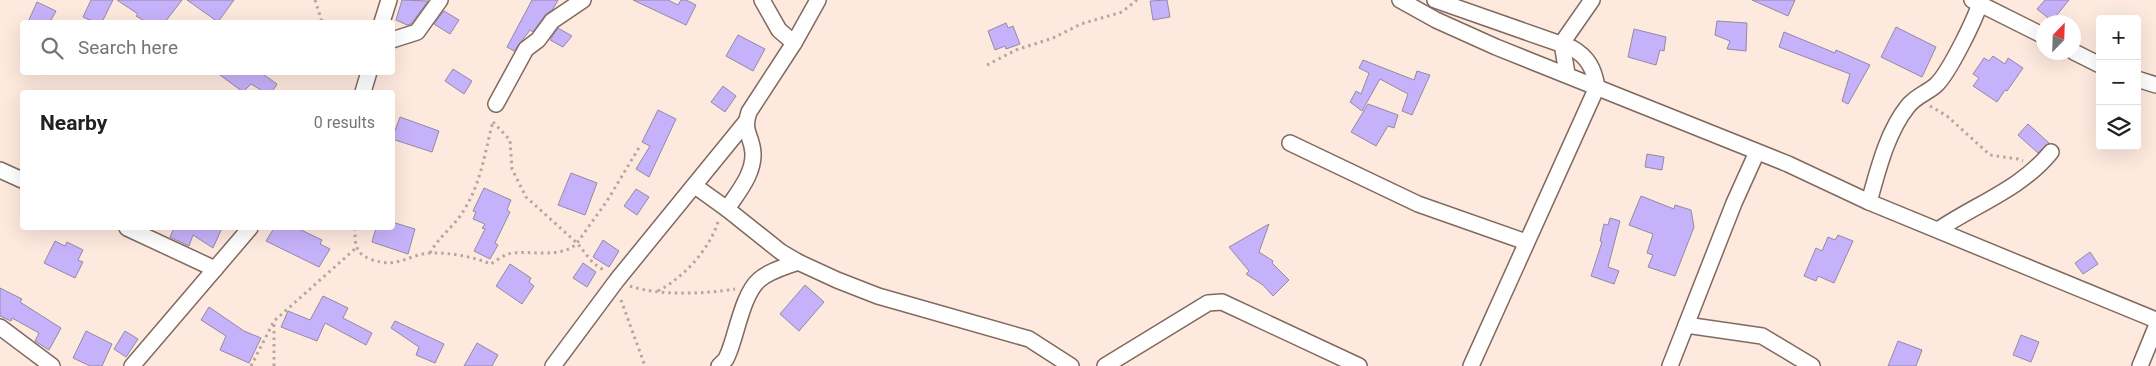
<!DOCTYPE html>
<html lang="en">
<head>
<meta charset="utf-8">
<style>
	:root { --surface:#fff; --page:#f2f2f2; --text:#202124; --muted:#757577; --line:#e0e0e0 }
	body { margin:0; font-family:Roboto,sans-serif; background:var(--page); color:var(--text) }
	.controls { position:absolute; right:15px; top:15px; display:grid; overflow:hidden; border-radius:5px; box-shadow:0 5px 20px #0002 }
	.controls button { width:45px; height:45px; display:grid; place-items:center; padding:0; border:0; border-bottom:1px solid var(--line); background:var(--surface); color:var(--text); font:25px sans-serif }
	.compass { position:absolute; left:2036px; top:15px; width:45px; height:45px; border-radius:50%; background:var(--surface); box-shadow:0 5px 20px #0002; rotate:23deg }
	.list { margin:0; padding:0; list-style:none }
	h2 { display:flex; justify-content:space-between; align-items:center; height:65px; margin:0; padding:0 20px; font-size:21px }
	h2 small { font-size:16px; font-weight:400; color:var(--muted) }
	.icon { flex:none; width:28px; height:28px; fill:none; stroke:currentColor; stroke-width:2; stroke-linecap:round; stroke-linejoin:round }
	.map { position:relative; flex:none; width:2156px; height:366px; overflow:hidden }
	.search { position:absolute; background:var(--surface); box-shadow:0 5px 20px #0002; left:20px; top:20px; width:375px; height:55px; display:flex; align-items:center; gap:12px; box-sizing:border-box; padding:0 18px; border-radius:5px; color:var(--muted); font-size:19px }
	.panel { position:absolute; background:var(--surface); box-shadow:0 5px 20px #0002; left:20px; top:90px; width:375px; height:140px; border-radius:5px }
	.map>svg:first-child { display:block }
</style>
</head>
<body>
<div class="map">
<svg width="2156" height="366" viewBox="0 0 2156 366">
	<rect width="100%" height="100%" fill="#fee9de"/>
	<g fill="#c6b2fa" stroke="#918ba2">
		<polygon points="91,0 113,0 102,22 94,22 83,17"/>
		<polygon points="117,0 182,0 165,22 146,22 136,16 138,14"/>
		<polygon points="187,0 234,0 218,22"/>
		<polygon points="402,0 428,1 411,24 407,25 396,20"/>
		<polygon points="532,0 558,0 553,9 545,15 533,32 530,30 514,51 507,47"/>
		<polygon points="633,0 668,0 678,5 681,0 686,0 696,5 686,25"/>
		<polygon points="1167,0 1170,17 1153,20 1150,1"/>
		<polygon points="1752,0 1795,0 1788,16"/>
		<polygon points="2045,0 2069,0 2052,21 2037,9"/>
		<polygon points="37,2 56,11 50,22 28,22"/>
		<polygon points="444,11 459,20 450,34 434,24"/>
		<polygon points="1717,21 1747,23 1746,51 1727,49 1730,41 1715,35"/>
		<polygon points="1006,23 1008,28 1013,26 1020,44 1006,49 1005,46 995,50 988,31"/>
		<polygon points="1896,27 1936,47 1922,77 1881,57"/>
		<polygon points="558,28 572,36 563,47 550,40"/>
		<polygon points="1634,29 1666,37 1664,51 1660,50 1656,65 1628,57"/>
		<polygon points="1784,32 1835,53 1836,50 1870,65 1848,104 1842,101 1850,74 1779,47"/>
		<polygon points="738,35 765,49 753,71 726,56"/>
		<polygon points="1993,56 2005,64 2008,58 2023,68 2007,91 2005,90 1997,102 1973,86 1979,78 1973,74 1984,58 1989,61"/>
		<polygon points="1363,60 1414,80 1417,71 1430,75 1412,115 1402,111 1408,94 1380,79 1362,111 1350,102 1356,91 1361,94 1369,73 1359,68"/>
		<polygon points="453,69 472,81 464,94 445,81"/>
		<polygon points="216,72 260,72 277,84 272,92 264,92 251,84 243,92"/>
		<polygon points="723,86 736,96 725,112 711,102"/>
		<polygon points="1368,104 1398,115 1394,128 1388,126 1376,146 1351,132"/>
		<polygon points="658,110 676,119 649,177 636,169 650,146 642,142"/>
		<polygon points="400,117 439,131 432,152 392,139"/>
		<polygon points="2028,124 2049,143 2038,153 2018,135"/>
		<polygon points="1647,154 1664,157 1662,170 1645,167"/>
		<polygon points="571,173 597,183 585,215 558,205"/>
		<polygon points="484,188 511,200 507,210 510,212 495,243 498,245 490,259 474,251 485,229 482,228 485,224 473,219 476,212 473,211"/>
		<polygon points="636,189 649,197 637,215 624,206"/>
		<polygon points="1641,196 1674,209 1675,205 1691,210 1694,227 1675,276 1648,267 1653,255 1647,253 1653,234 1629,225"/>
		<polygon points="1610,218 1620,221 1608,267 1619,271 1614,284 1591,276 1602,242 1600,241 1604,224 1608,225"/>
		<polygon points="392,222 415,229 408,254 372,242 376,228 392,228"/>
		<polygon points="1269,224 1259,252 1273,261 1272,263 1289,280 1273,296 1263,285 1246,274 1249,271 1229,247"/>
		<polygon points="174,228 222,228 213,248 193,235 189,246 170,237"/>
		<polygon points="274,228 297,228 322,240 320,244 330,249 319,267 266,241"/>
		<polygon points="1838,235 1853,241 1834,283 1818,276 1816,281 1804,276 1816,248 1822,251 1828,237 1835,240"/>
		<polygon points="603,240 619,251 609,267 593,257"/>
		<polygon points="55,241 65,246 67,242 83,250 78,260 83,262 75,278 44,263"/>
		<polygon points="2090,252 2098,264 2083,274 2075,263"/>
		<polygon points="583,263 596,272 587,287 573,278"/>
		<polygon points="510,264 531,278 529,282 534,286 522,304 496,286"/>
		<polygon points="805,285 824,302 799,331 780,314"/>
		<polygon points="0,288 22,299 20,302 61,328 49,350 35,341 39,333 12,318 11,321 0,316"/>
		<polygon points="323,296 348,308 343,318 372,333 366,345 325,323 317,341 281,327 288,311 310,320"/>
		<polygon points="209,307 244,331 261,338 249,363 220,350 226,336 201,320"/>
		<polygon points="395,321 444,344 435,363 416,355 419,347 391,328"/>
		<polygon points="86,331 112,344 102,366 90,366 73,358"/>
		<polygon points="125,331 138,339 126,357 114,349"/>
		<polygon points="2021,335 2039,342 2031,362 2013,355"/>
		<polygon points="1898,341 1922,350 1916,366 1888,366"/>
		<polygon points="477,343 498,355 492,366 464,366"/>
	</g>
	<g fill="none" stroke-linecap="round" stroke-linejoin="round">
		<g stroke="#80695e" stroke-width="18">
			<g id="minor">
				<polyline points="762,0 779,30 794,43"/>
				<polyline points="1400,0 1436,20 1496,47 1788,164 1869,202 2156,320"/>
				<path d="M1435,0L1572,48C1588,57 1594,69 1597,87L1471,366"/>
				<polyline points="1972,0 2044,36"/>
				<polyline points="382,22 389,0"/>
				<polyline points="392,40 417,32 440,0"/>
				<polyline points="2074,52 2100,65"/>
				<polyline points="1567,74 1562,43 1592,0"/>
				<polyline points="2137,79 2156,85"/>
				<polyline points="363,92 369,72"/>
				<polyline points="496,104 526,49 538,40 552,21 583,0"/>
				<polyline points="1290,143 1418,204 1526,242"/>
				<polyline points="0,170 22,180"/>
				<polyline points="695,186 727,209 781,252 798,262 837,280 878,296 1029,339 1071,366"/>
				<path d="M1869,202C1878,170 1887,132 1908,106C1916,96 1927,93 1936,85C1949,73 1976,18 1981,0"/>
				<path d="M727,209C738,192 754,174 753,153C752,135 742,132 749,112L794,43L818,0"/>
				<polyline points="127,228 215,269"/>
				<path d="M1938,230C1976,204 2021,189 2051,152"/>
				<polyline points="1686,325 1762,336 1812,366"/>
				<polyline points="0,327 52,366"/>
				<polyline points="132,366 250,228"/>
				<polyline points="553,366 617,280 745,123"/>
				<path d="M719,366L726,359L729,352C737,332 743,294 759,280C769,271 785,267 798,262"/>
				<polyline points="1105,366 1208,303 1222,302 1359,366"/>
				<polyline points="1670,366 1734,203 1757,152"/>
				<polyline points="2140,366 2156,327"/>
			</g>
		</g>
		<g stroke="#b7a69d" stroke-width="3" stroke-dasharray="2.5 4" stroke-linecap="butt">
			<polyline points="315,0 322,22"/>
			<polyline points="987,65 1016,50 1053,38 1081,24 1122,12 1137,0"/>
			<polyline points="1930,106 1947,116 1990,155 2018,159 2023,161"/>
			<polyline points="493,122 510,140 512,169 526,197 577,243 593,263 605,271"/>
			<path d="M355,228C355,242 354,253 370,259C399,270 408,253 434,253C454,253 473,257 491,264C496,261 502,256 508,254C527,249 561,260 577,243L607,201L640,146"/>
			<path d="M430,253C439,236 455,226 464,210C481,183 485,152 493,121"/>
			<path d="M630,286C659,296 705,294 735,289"/>
			<path d="M658,291C684,277 709,250 718,222"/>
			<polyline points="621,300 645,366"/>
			<polyline points="251,366 274,321 356,248"/>
			<polyline points="274,366 274,322"/>
		</g>
		<use href="#minor" stroke="#fff" stroke-width="15"/>
	</g>
</svg>
<div class="controls">
<button>+</button>
<button>−</button>
<button><svg class="icon" aria-label="layers" viewBox="0 0 24 24"><path d="M12 4l9 5-9 5-9-5zM3 14l9 5 9-5"/></svg></button>
</div>
<svg class="compass" viewBox="-18 -18 36 36"><path d="M0-13l5 13h-10z" fill="#e53935"/><path d="M0 13l5-13h-10z" fill="#757577"/></svg>
<div class="search"><svg class="icon" aria-label="search" viewBox="0 0 24 24"><circle cx="10" cy="10" r="6"/><path d="M15 15l6 6"/></svg>Search here</div>
<section class="panel">
<h2>Nearby<small>0 results</small></h2>
<ul class="list">
</ul>
</section>
</div>
</body>
</html>
